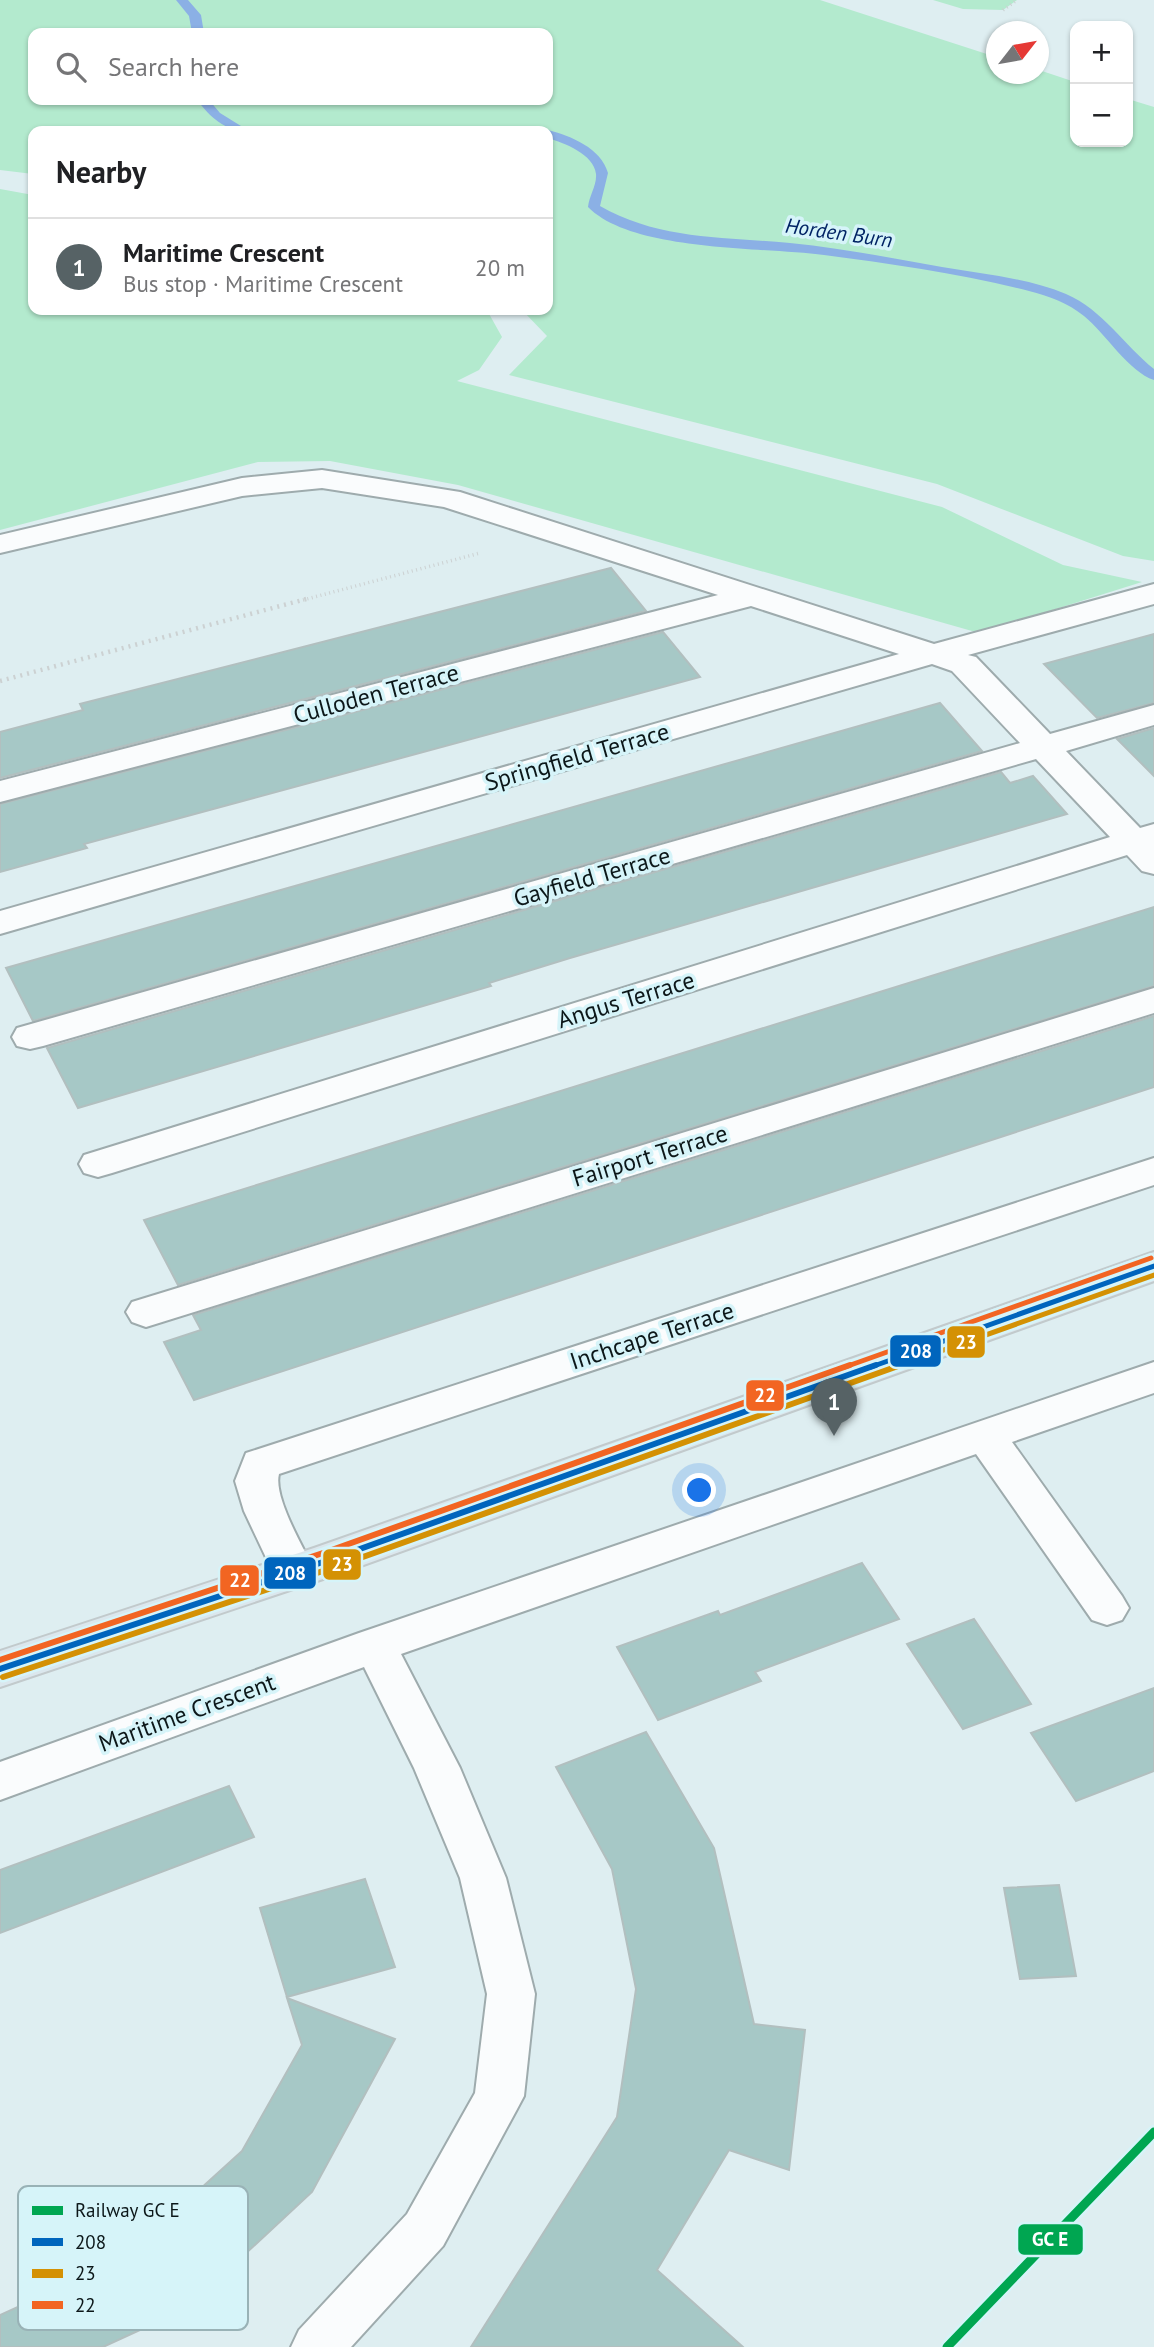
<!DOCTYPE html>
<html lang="en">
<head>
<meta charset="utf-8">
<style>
	:root { --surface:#fff; --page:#f6f6f6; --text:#202124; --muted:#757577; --line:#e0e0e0; --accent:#566265 }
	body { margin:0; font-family:"PT Sans",sans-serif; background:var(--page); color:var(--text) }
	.controls { position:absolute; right:21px; top:21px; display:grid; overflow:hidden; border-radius:14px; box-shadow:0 2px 5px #0004 }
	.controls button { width:63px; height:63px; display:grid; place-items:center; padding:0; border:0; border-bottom:2px solid var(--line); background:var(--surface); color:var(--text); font:35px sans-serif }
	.compass { position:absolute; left:986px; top:21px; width:63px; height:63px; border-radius:50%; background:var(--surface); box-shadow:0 2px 5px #0004; rotate:59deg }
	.you { position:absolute; left:700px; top:1491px; width:24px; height:24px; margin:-18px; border:5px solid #fff; border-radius:50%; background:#1a73e8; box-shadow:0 0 0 10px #1a73e833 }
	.badge { display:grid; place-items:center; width:46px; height:46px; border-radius:50%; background:var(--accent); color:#fff; font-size:23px; font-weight:700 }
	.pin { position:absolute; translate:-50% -58px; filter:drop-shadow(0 2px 4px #0008) }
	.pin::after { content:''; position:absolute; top:37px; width:24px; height:21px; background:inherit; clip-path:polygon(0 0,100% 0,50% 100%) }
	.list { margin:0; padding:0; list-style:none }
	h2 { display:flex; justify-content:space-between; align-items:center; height:91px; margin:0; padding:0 28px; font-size:30px }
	h2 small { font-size:23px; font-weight:400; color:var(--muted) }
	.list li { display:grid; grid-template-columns:46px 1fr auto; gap:21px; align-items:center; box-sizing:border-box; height:98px; padding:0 28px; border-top:2px solid var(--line) }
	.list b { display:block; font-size:26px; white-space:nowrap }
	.list p { margin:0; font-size:23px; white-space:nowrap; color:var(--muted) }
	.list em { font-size:23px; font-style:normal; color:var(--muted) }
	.icon { flex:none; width:38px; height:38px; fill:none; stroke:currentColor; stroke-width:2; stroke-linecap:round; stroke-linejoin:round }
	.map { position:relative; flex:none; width:1154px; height:2347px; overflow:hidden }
	.search { position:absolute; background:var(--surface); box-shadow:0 2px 5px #0004; left:28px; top:28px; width:525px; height:77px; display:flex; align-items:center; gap:18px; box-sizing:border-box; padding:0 24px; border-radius:14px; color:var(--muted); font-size:26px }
	.panel { position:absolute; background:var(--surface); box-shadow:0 2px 5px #0004; left:28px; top:126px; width:525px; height:189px; border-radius:14px }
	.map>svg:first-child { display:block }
</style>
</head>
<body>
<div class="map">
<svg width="1154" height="2347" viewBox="0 0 1154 2347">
	<rect width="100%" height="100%" fill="#deeef1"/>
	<g fill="#b3eace" fill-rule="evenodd">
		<path d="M0,0H820L996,57V74H1038L1039,70L1075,82V142H1128V99L1154,107V561L1123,556L937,484L509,375L547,336L522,310H548V131H33V174L0,170ZM548,33V100H33V33Z"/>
		<polygon points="933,0 1017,0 1003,10 963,9"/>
		<polygon points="0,189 33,195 33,310 477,310 488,312 502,337 479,370 457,381 942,507 1063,565 1142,582 979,633 458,485 330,461 258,462 0,530"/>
	</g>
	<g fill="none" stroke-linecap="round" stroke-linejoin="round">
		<g fill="#8bb0e5" fill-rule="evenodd">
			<polygon points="176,0 188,0 201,15 204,33 192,33 189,16"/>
			<path d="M197,100H209L220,113L249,131C226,132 211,118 197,100Z"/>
			<path d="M548,130C571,136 601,148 608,173L600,206C659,240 725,237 790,243C841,248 892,258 942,267C983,274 1027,278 1066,294C1103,310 1124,345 1154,369V380C1129,372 1105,333 1084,316C1068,303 1049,296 1029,291C963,274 892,264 824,255C763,247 632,252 588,207C589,196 597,185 596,174C594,154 564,143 548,138V131H545Z"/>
		</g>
	</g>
	<g fill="#a6c8c6" stroke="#b2bfbf" stroke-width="2">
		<polygon points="611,568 646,611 0,778 0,732 83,710 80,704"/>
		<polygon points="663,632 700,677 84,844 87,848 0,872 0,804"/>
		<polygon points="1154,634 1154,703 1097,718 1044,664"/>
		<polygon points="940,703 982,751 33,1021 6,968"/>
		<polygon points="1154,728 1154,776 1117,739"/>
		<polygon points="1001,772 1010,783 1033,776 1067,814 570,958 489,983 491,986 78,1108 47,1048"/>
		<polygon points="1154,907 1154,986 178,1285 144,1220"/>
		<polygon points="1154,1016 1154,1087 194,1400 164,1342 201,1330 193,1315"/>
		<polygon points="862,1563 899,1619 755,1672 761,1681 658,1720 617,1647 718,1611 720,1615"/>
		<polygon points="974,1619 1031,1704 963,1729 907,1644"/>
		<polygon points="1154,1688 1154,1771 1076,1801 1031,1733"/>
		<polygon points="646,1732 714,1848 754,2024 805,2030 789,2170 729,2150 657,2270 743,2347 471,2347 617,2117 636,1989 612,1869 556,1767"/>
		<polygon points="229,1786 254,1837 0,1933 0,1870"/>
		<polygon points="365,1879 395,1967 287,1997 260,1908"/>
		<polygon points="1059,1885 1076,1976 1020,1979 1004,1888"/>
		<polygon points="287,1998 395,2039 312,2192 186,2309 103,2347 0,2347 0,2315 123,2259 242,2151 302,2045"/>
	</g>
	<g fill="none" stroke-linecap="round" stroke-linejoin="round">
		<g stroke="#9eabad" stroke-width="4">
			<g id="minor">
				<polygon points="322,470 460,492 934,644 1154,584 1154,604 968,655 976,657 1050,734 1154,705 1154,725 1066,751 1140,828 1154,824 1154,874 1142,871 1127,855 112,1173 98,1177 84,1173 79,1164 84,1155 1110,837 1036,759 43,1046 30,1049 17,1046 12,1037 17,1028 1020,743 952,671 932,664 0,934 0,911 899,654 751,606 0,802 0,781 718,595 444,507 322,488 242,496 0,553 0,535 242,478"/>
				<polygon points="1154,988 1154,1013 146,1327 132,1322 126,1312 132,1302"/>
				<path d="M1154,1158V1185L279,1474C273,1497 304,1549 315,1571L308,1583L293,1588L278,1583L244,1511L235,1481L246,1453Z"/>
				<polygon points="1154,1362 1154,1393 1012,1442 1122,1596 1129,1608 1122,1620 1107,1625 1092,1620 976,1454 401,1654 460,1768 506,1878 535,1994 524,2096 516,2111 443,2246 351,2347 291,2347 299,2330 407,2214 475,2093 487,1994 460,1878 414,1768 364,1667 0,1800 0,1762 359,1633"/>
			</g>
		</g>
		<g stroke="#c2cacc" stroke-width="4">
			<polygon id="major" points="1154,1252 1154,1281 344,1572 0,1687 0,1651 314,1548"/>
		</g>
		<g stroke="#ccd1d2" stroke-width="3.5" stroke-dasharray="1 3.5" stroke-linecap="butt">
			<polyline points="1003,10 1017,0"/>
			<polyline points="303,600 480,553"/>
		</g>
		<polyline stroke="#ccd1d2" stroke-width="4.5" stroke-dasharray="2 5" stroke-linecap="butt" points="0,681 310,598"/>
		<use href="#minor" fill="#fafcfd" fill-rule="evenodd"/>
		<use href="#major" fill="#dbe7ed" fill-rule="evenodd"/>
		<g stroke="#d6f4f9" stroke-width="10">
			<polyline id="bus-1-far1" points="871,1367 1154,1266"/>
		</g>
		<g stroke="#d6f4f9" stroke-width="11">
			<polyline id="bus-1" points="0,1669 329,1560 876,1365"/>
		</g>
		<g stroke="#d6f4f9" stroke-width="10">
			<polyline id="bus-2-far1" points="896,1367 1154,1275"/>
		</g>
		<g stroke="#d6f4f9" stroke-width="11">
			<polyline id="bus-2" points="3,1677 332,1568 901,1365"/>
		</g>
		<g stroke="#d6f4f9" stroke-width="10">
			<polyline id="bus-3-far1" points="845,1367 1151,1258"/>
		</g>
		<g stroke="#d6f4f9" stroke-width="11">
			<polyline id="bus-3" points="0,1660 326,1552 850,1365"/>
		</g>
		<use href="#bus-1-far1" stroke="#0065bd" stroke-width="5"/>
		<use href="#bus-1" stroke="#0065bd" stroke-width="6"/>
		<use href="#bus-2-far1" stroke="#d49104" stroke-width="5"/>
		<use href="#bus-2" stroke="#d49104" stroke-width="6"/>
		<use href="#bus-3-far1" stroke="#f26522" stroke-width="5"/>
		<use href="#bus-3" stroke="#f26522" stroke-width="6"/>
		<g stroke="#d6f4f9" stroke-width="14">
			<polyline id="rail-1" points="947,2347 1154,2132"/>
		</g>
		<use href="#rail-1" stroke="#00a651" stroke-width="9"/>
	</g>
	<g text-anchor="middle" stroke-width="7" stroke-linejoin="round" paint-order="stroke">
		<g font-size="21" font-style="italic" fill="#002364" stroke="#d6f4f9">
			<text transform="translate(839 233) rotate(8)" y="7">Horden Burn</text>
		</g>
		<g font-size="24" fill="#0c1719" stroke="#d6f4f9">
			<text transform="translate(376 694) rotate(-15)" y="8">Culloden Terrace</text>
			<text transform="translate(577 757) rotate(-16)" y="8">Springfield Terrace</text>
			<text transform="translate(592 877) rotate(-16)" y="8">Gayfield Terrace</text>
			<text transform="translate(626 1000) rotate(-17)" y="8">Angus Terrace</text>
			<text transform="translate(650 1156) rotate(-17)" y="8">Fairport Terrace</text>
			<text transform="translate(652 1336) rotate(-18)" y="8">Inchcape Terrace</text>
			<text transform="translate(187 1713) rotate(-20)" y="8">Maritime Crescent</text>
		</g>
	</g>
	<rect x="18" y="2186" width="230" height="144" rx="10" fill="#d6f4f9" stroke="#99b2b6" stroke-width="2"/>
	<rect x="32" y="2206" width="31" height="9" fill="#00a651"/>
	<rect x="32" y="2238" width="31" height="8" fill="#0065bd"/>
	<rect x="32" y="2269" width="31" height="9" fill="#d49104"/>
	<rect x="32" y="2301" width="31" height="8" fill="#f26522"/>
	<g font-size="19" fill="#0c1719">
		<text x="75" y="2217">Railway GC E</text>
		<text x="75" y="2249">208</text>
		<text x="75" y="2280">23</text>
		<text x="75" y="2312">22</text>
	</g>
	<g stroke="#d6f4f9" stroke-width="2.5">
		<rect x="946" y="1325" width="40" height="34" rx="7" fill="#d49104"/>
		<rect x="889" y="1334" width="53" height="34" rx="7" fill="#0065bd"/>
		<rect x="745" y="1379" width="40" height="33" rx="7" fill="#f26522"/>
		<rect x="322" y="1548" width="40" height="33" rx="7" fill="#d49104"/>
		<rect x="263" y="1556" width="54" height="34" rx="7" fill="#0065bd"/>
		<rect x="219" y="1564" width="41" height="33" rx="7" fill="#f26522"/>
		<rect x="1017" y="2223" width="67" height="33" rx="7" fill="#00a651"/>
	</g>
	<g font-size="19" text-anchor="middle" font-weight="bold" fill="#fff">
		<text x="966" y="1349">23</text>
		<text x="916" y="1358">208</text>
		<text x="765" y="1402">22</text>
		<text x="342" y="1571">23</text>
		<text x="290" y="1580">208</text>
		<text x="240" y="1587">22</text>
		<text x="1050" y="2246">GC E</text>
	</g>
</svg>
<div class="controls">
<button>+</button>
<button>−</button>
</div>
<svg class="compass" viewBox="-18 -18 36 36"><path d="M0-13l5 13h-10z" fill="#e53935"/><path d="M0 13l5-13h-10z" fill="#757577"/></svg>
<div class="you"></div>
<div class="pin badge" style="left:834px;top:1436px">1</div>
<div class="search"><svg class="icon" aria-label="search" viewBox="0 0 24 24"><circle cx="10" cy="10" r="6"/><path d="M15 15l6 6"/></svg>Search here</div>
<section class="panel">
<h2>Nearby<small></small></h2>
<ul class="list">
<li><span class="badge">1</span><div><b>Maritime Crescent</b><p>Bus stop · Maritime Crescent</p></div><em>20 m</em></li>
</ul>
</section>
</div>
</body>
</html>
